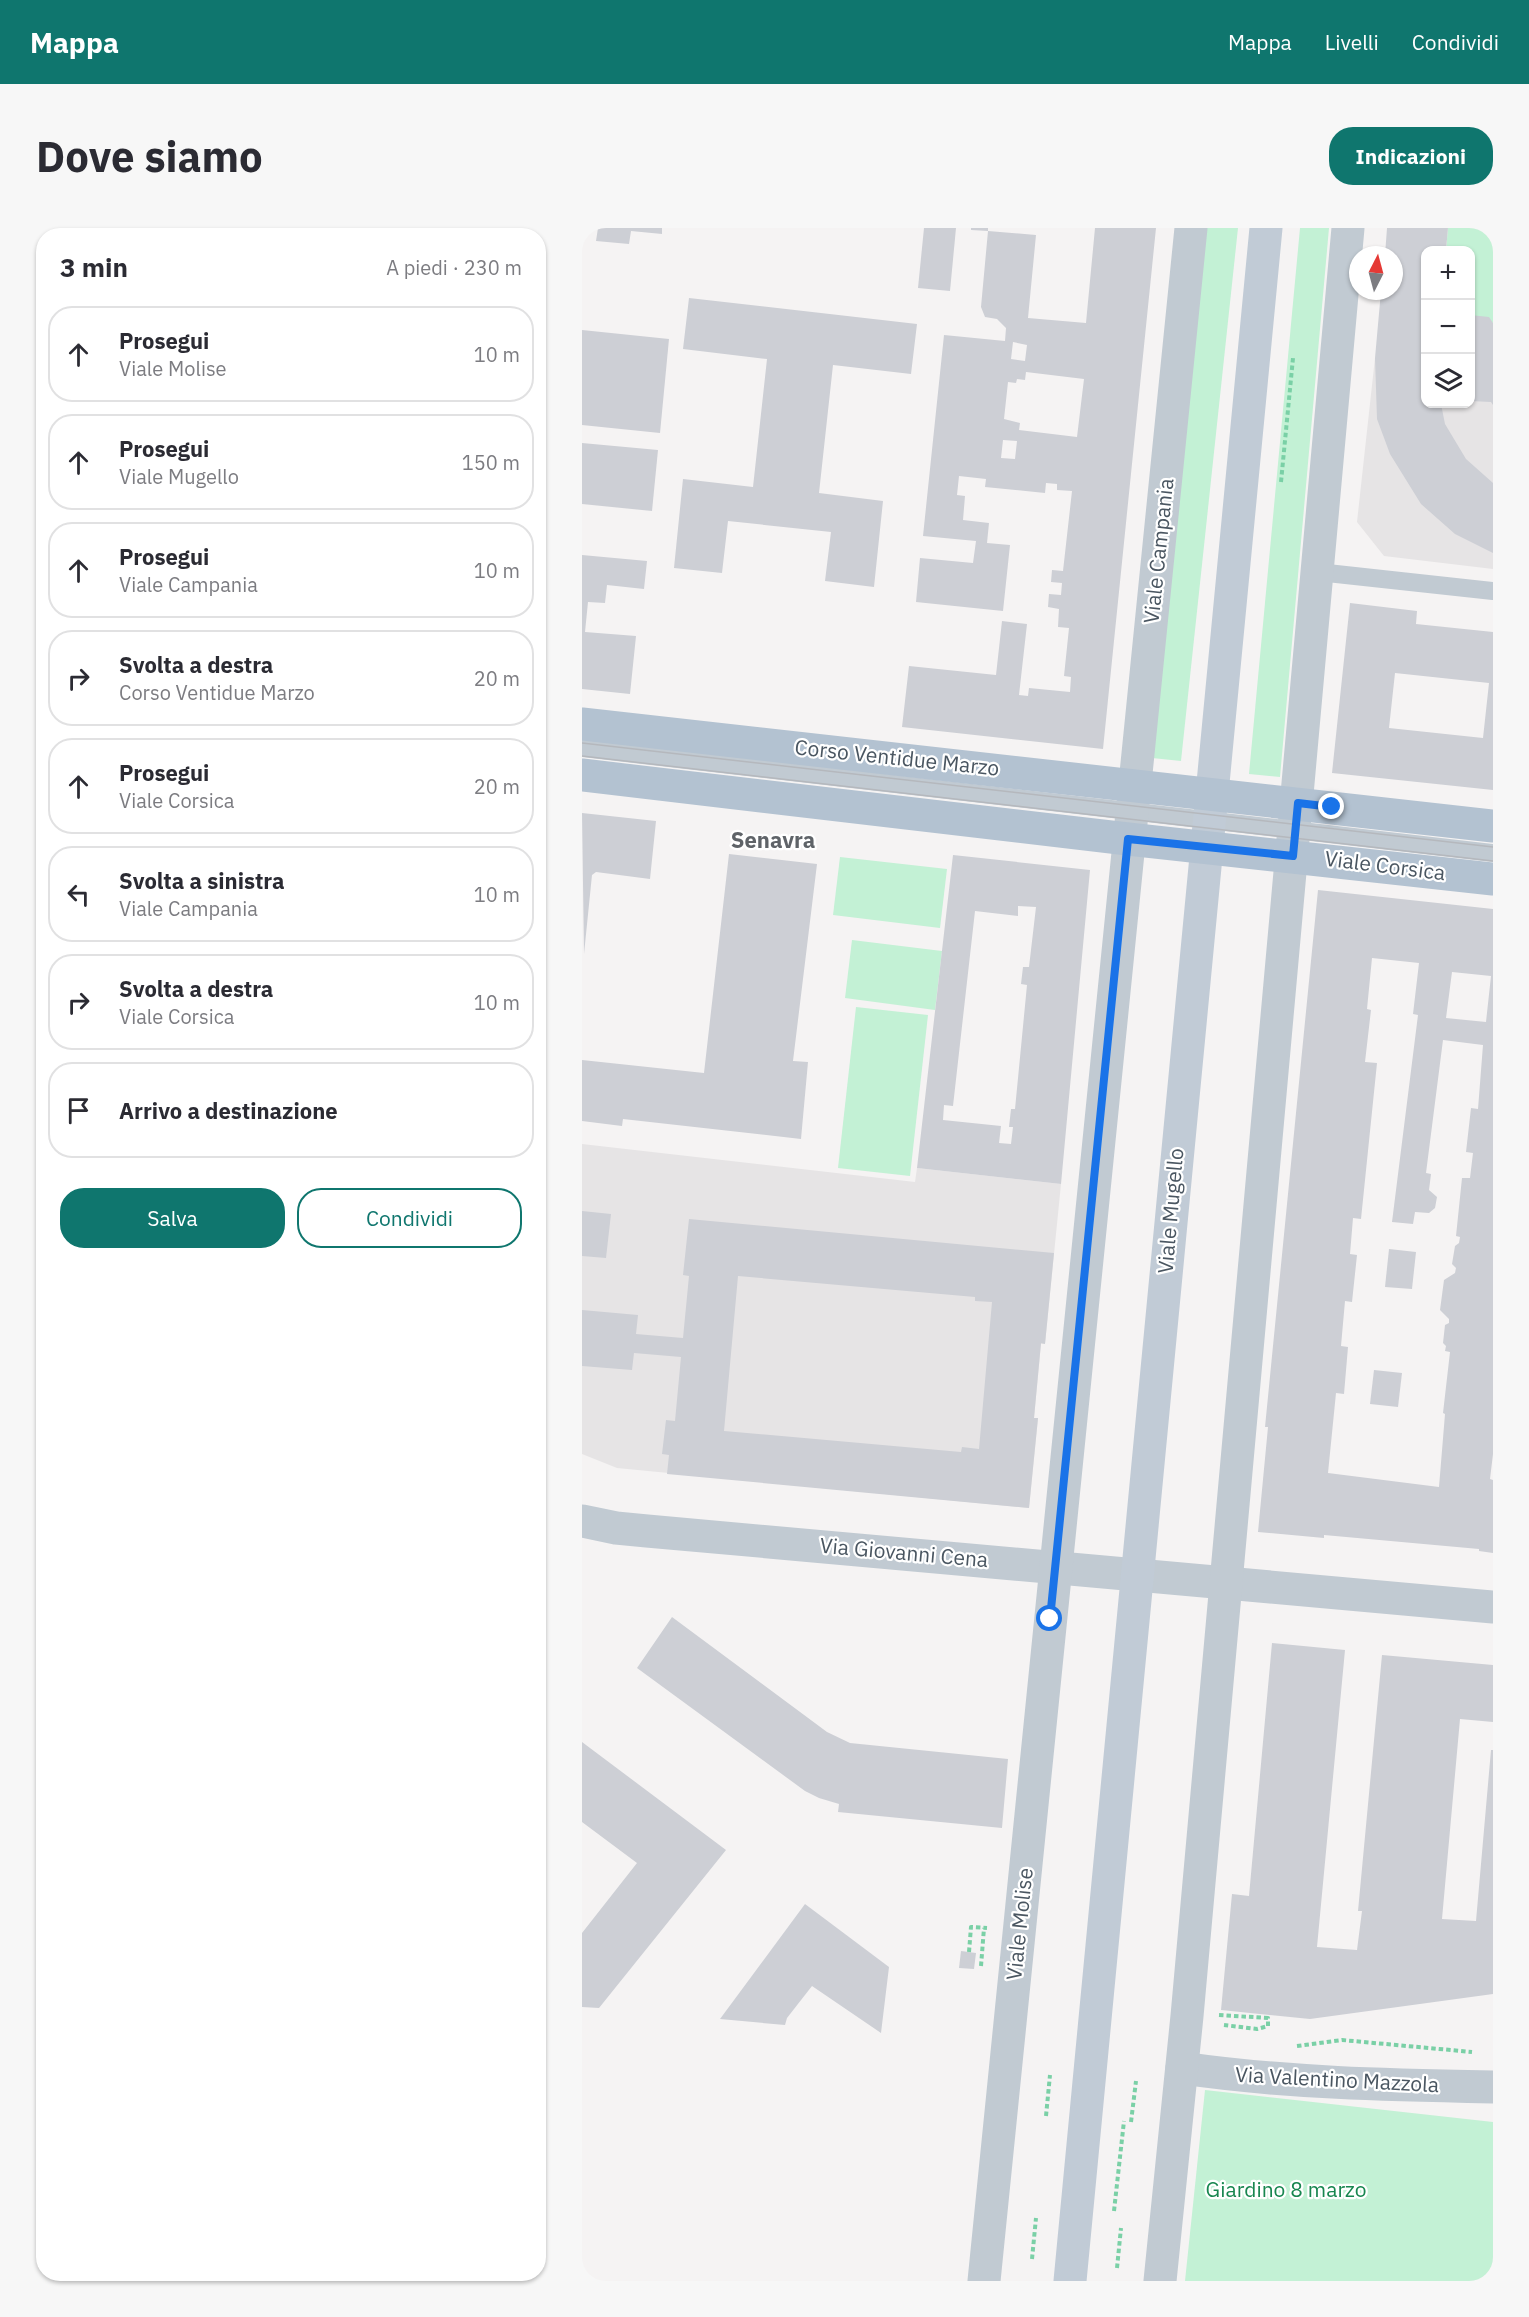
<!DOCTYPE html>
<html lang="it">
<head>
<meta charset="utf-8">
<style>
	:root { --surface:#fff; --page:#f7f7f7; --text:#2b2b33; --muted:#7c7c81; --line:#e1e1e2; --accent:#0f766e }
	body { margin:0; font-family:"IBM Plex Sans",sans-serif; background:var(--page); color:var(--text) }
	.controls { position:absolute; right:18px; top:18px; display:grid; overflow:hidden; border-radius:12px; box-shadow:0 2px 4px #0004 }
	.controls button { width:54px; height:54px; display:grid; place-items:center; padding:0; border:0; border-bottom:2px solid var(--line); background:var(--surface); color:var(--text); font:30px sans-serif }
	.compass { position:absolute; left:767px; top:18px; width:54px; height:54px; border-radius:50%; background:var(--surface); box-shadow:0 2px 4px #0004; rotate:6deg }
	.stop { position:absolute; width:18px; height:18px; margin:-14px; border:4px solid #1a73e8; border-radius:50%; background:#fff }
	.stop.end { background:#1a73e8; border-color:#fff; box-shadow:0 2px 6px #0008 }
	.list { margin:0; padding:0; list-style:none }
	h2 { display:flex; justify-content:space-between; align-items:center; height:78px; margin:0; padding:0 24px; font-size:26px }
	h2 small { font-size:20px; font-weight:400; color:var(--muted) }
	.list li { display:grid; grid-template-columns:39px 1fr auto; gap:18px; align-items:center; box-sizing:border-box; height:96px; margin:0 12px 12px; padding:0 12px; border:2px solid var(--line); border-radius:24px }
	.list b { display:block; font-size:22px; white-space:nowrap }
	.list p { margin:0; font-size:20px; white-space:nowrap; color:var(--muted) }
	.list em { font-size:20px; font-style:normal; color:var(--muted) }
	.actions { display:flex; gap:12px; padding:18px 24px }
	.actions a { flex:1; padding:14px 0; border:2px solid var(--accent); border-radius:24px; text-align:center; font-size:21px; color:var(--accent) }
	.actions .main { background:var(--accent); color:#fff }
	.icon { flex:none; width:33px; height:33px; fill:none; stroke:currentColor; stroke-width:2; stroke-linecap:round; stroke-linejoin:round }
	.map { position:relative; flex:none; width:911px; height:2053px; overflow:hidden; border-radius:24px }
	header { display:flex; align-items:center; gap:36px; box-sizing:border-box; height:84px; padding:0 30px; background:var(--accent); color:#fff }
	header strong { font-size:28px }
	nav { display:flex; gap:33px; margin-inline-start:auto; font-size:21px }
	.intro { display:flex; align-items:center; justify-content:space-between; box-sizing:border-box; height:144px; padding:0 36px }
	h1 { margin:0; font-size:42px }
	.button { padding:15px 27px; border-radius:24px; background:var(--accent); color:#fff; font-size:21px; font-weight:700 }
	main { display:flex; gap:36px; padding:0 36px }
	aside { flex:1; background:var(--surface); border-radius:24px; box-shadow:0 2px 4px #0004 }
	.map>svg:first-child { display:block }
</style>
</head>
<body>
<header>
<strong>Mappa</strong>
<nav><a>Mappa</a><a>Livelli</a><a>Condividi</a></nav>
</header>
<div class="intro"><h1>Dove siamo</h1><a class="button">Indicazioni</a></div>
<main>
<aside>
<h2>3 min<small>A piedi · 230 m</small></h2>
<ul class="list">
<li><svg class="icon" aria-label="ahead" viewBox="0 0 24 24"><path d="M12 20V5M6 11l6-6 6 6"/></svg><div><b>Prosegui</b><p>Viale Molise</p></div><em>10 m</em></li>
<li><svg class="icon" aria-label="ahead" viewBox="0 0 24 24"><path d="M12 20V5M6 11l6-6 6 6"/></svg><div><b>Prosegui</b><p>Viale Mugello</p></div><em>150 m</em></li>
<li><svg class="icon" aria-label="ahead" viewBox="0 0 24 24"><path d="M12 20V5M6 11l6-6 6 6"/></svg><div><b>Prosegui</b><p>Viale Campania</p></div><em>10 m</em></li>
<li><svg class="icon" aria-label="right" viewBox="0 0 24 24"><path d="M7 20v-9h11M14 6l5 5-5 5"/></svg><div><b>Svolta a destra</b><p>Corso Ventidue Marzo</p></div><em>20 m</em></li>
<li><svg class="icon" aria-label="ahead" viewBox="0 0 24 24"><path d="M12 20V5M6 11l6-6 6 6"/></svg><div><b>Prosegui</b><p>Viale Corsica</p></div><em>20 m</em></li>
<li><svg class="icon" aria-label="left" viewBox="0 0 24 24"><path d="M17 20v-9H6M10 6l-5 5 5 5"/></svg><div><b>Svolta a sinistra</b><p>Viale Campania</p></div><em>10 m</em></li>
<li><svg class="icon" aria-label="right" viewBox="0 0 24 24"><path d="M7 20v-9h11M14 6l5 5-5 5"/></svg><div><b>Svolta a destra</b><p>Viale Corsica</p></div><em>10 m</em></li>
<li><svg class="icon" aria-label="arrive" viewBox="0 0 24 24"><path d="M6 21V4h12l-3 4 3 4H6"/></svg><div><b>Arrivo a destinazione</b></div></li>
</ul>
<div class="actions"><a class="main">Salva</a><a>Condividi</a></div>
</aside>
<div class="map">
<svg width="911" height="2053" viewBox="0 0 911 2053">
	<rect width="100%" height="100%" fill="#f5f3f3"/>
	<g fill="#e6e4e5">
		<polygon points="793,130 843,135 844,176 888,176 889,139 911,141 911,341 802,328 775,294"/>
		<polygon points="0,916 333,954 335,940 479,956 463,1116 459,1116 452,1190 456,1190 447,1280 35,1240 0,1226"/>
	</g>
	<g fill="#c3f1d5">
		<polygon points="622,0 656,0 599,533 570,530"/>
		<polygon points="718,0 747,0 698,549 667,546"/>
		<polygon points="866,0 911,0 911,95 889,87 888,22 864,22"/>
		<polygon points="258,629 365,641 358,700 251,687"/>
		<polygon points="270,712 360,723 353,782 263,770"/>
		<polygon points="274,779 346,787 328,948 256,940"/>
		<polygon points="623,1862 911,1894 911,2053 603,2053"/>
	</g>
	<g fill="#cdcfd5" fill-rule="evenodd">
		<polygon points="16,0 80,0 80,6 49,3 47,16 14,13"/>
		<polygon points="342,0 374,0 368,63 336,60"/>
		<polygon points="389,0 406,0 406,3 389,2"/>
		<path d="M513,0H574L521,521L320,499L327,438L414,447L420,393L445,396L437,467L446,468L447,460L488,464L489,449L482,448L487,400L476,399L477,381L466,379L467,366L479,367L480,355L469,354L470,342L481,343L490,263L475,262V256L464,255L463,265L403,259L404,251L377,248L375,267L383,268L381,292L407,295L405,315L428,317L421,383L334,374L338,330L391,335L394,313L341,308L362,107L423,113L424,100L415,91L403,89L399,79L406,3L454,7L446,90L504,95ZM431,114L445,117L443,133L429,131ZM444,144L502,151L495,209L437,202L438,195L422,191L426,154L434,155L435,151L443,152ZM421,212L435,213L433,231L419,230Z"/>
		<polygon points="805,0 866,0 864,22 844,22 844,176 859,176 863,196 884,231 911,255 911,325 873,306 839,276 808,226 795,191 793,130 799,63 812,63 812,27 803,27"/>
		<polygon points="107,70 335,96 329,146 251,137 237,265 301,273 292,359 243,353 249,304 146,293 140,345 92,340 101,251 171,259 185,131 101,121"/>
		<polygon points="888,87 907,89 911,95 911,177 909,174 888,173"/>
		<polygon points="0,102 87,111 78,205 0,197"/>
		<polygon points="0,215 76,222 70,283 0,276"/>
		<polygon points="0,327 65,333 62,361 25,357 23,375 6,374 3,404 54,408 48,466 0,461"/>
		<path d="M768,375L835,383L834,396L911,404V562L750,545ZM813,445L907,455L901,510L807,500Z"/>
		<polygon points="0,585 74,593 68,651 14,644 10,647 2,726"/>
		<polygon points="147,626 235,636 211,833 226,834 219,911 41,891 40,898 0,893 0,832 122,845"/>
		<path d="M371,627L508,642L479,956L335,940ZM436,678L454,679L447,739H441L439,756L445,757L433,881H429L427,899H431L429,916L417,915L419,898L361,892L362,877L371,878L393,683L436,688Z"/>
		<path d="M736,662L911,681V1226L908,1251L911,1252V1325L897,1323V1321L742,1307V1310L676,1304L686,1199H683ZM790,730L837,735L831,786L836,787L810,994L831,996L833,984L847,985L853,980L855,969L847,962L849,946L844,945L861,812L901,817L896,881L889,880L884,924L891,925L888,950H880L874,1008L878,1009L877,1015L873,1018L870,1036L874,1040L873,1045L862,1052L858,1082L867,1091V1095L863,1097L861,1115L864,1118L863,1123L868,1124L861,1185L863,1186L857,1259L746,1245L754,1165L762,1166L766,1119L759,1118L763,1073L770,1074L775,1027L768,1026L771,990L779,991L795,835L783,834L789,782L785,781ZM870,744L909,748L904,794L864,790Z"/>
		<polygon points="0,983 29,986 24,1030 0,1028"/>
		<path d="M107,991L472,1025L463,1116L459,1115L452,1190H456L447,1280L85,1246L87,1227L80,1226L84,1192L93,1193L99,1129L52,1125L50,1142L0,1138V1082L56,1087L54,1106L101,1110L107,1048L101,1047ZM156,1048L393,1069V1073L410,1074L397,1221L380,1219L379,1224L142,1203Z"/>
		<polygon points="807,1021 834,1024 830,1061 803,1059"/>
		<polygon points="792,1142 820,1145 816,1179 788,1176"/>
		<polygon points="90,1389 245,1504 268,1515 426,1531 420,1600 256,1584 257,1576 237,1570 223,1563 55,1440"/>
		<polygon points="690,1415 763,1422 735,1719 775,1722 780,1683 776,1683 800,1427 911,1437 911,1494 878,1491 860,1691 894,1693 909,1522 911,1522 911,1766 728,1791 639,1782 650,1666 667,1668"/>
		<polygon points="0,1514 144,1622 17,1780 0,1779 0,1705 55,1635 0,1594"/>
		<polygon points="223,1676 307,1739 299,1805 230,1758 205,1790 203,1797 138,1791"/>
		<polygon points="379,1723 394,1725 392,1741 377,1740"/>
	</g>
	<g fill="none" stroke-linecap="round" stroke-linejoin="round">
		<g stroke="#7ad0a6" stroke-width="4" stroke-dasharray="4.5 3" stroke-linecap="butt">
			<polyline points="699,254 711,130"/>
			<polyline points="387,1724 389,1699 405,1700"/>
			<polyline points="399,1738 402,1700"/>
			<polyline points="637,1787 686,1790 686,1798 675,1801 642,1797"/>
			<polyline points="715,1818 760,1812 890,1824"/>
			<polyline points="464,1888 468,1847"/>
			<polyline points="549,1894 554,1853"/>
			<polyline points="532,1983 542,1893"/>
			<polyline points="450,2031 454,1990"/>
			<polyline points="535,2040 539,2000"/>
		</g>
		<g stroke="#c1cad2" stroke-width="18">
			<polyline points="736,344 911,363"/>
			<polyline points="0,520 911,625"/>
		</g>
		<g stroke="#c1cad2" stroke-width="33">
			<polyline points="0,1293 34,1300 65,1303 911,1379"/>
			<path d="M600,1840C703,1855 807,1857 911,1859"/>
			<polyline points="402,2053 609,0"/>
			<polyline points="578,2053 605,1788 766,0"/>
		</g>
		<polyline stroke="#c1cbd6" stroke-width="33" points="488,2053 684,0"/>
		<g stroke="#b3c2d1" stroke-width="33">
			<polyline points="0,496 911,598"/>
			<polyline points="0,547 546,611 911,651"/>
		</g>
		<g stroke="#b5b8bd" stroke-width="1.5">
			<polyline points="0,515 911,619"/>
			<polyline points="0,528 911,633"/>
		</g>
	</g>
	<g fill="none" stroke-linecap="round" stroke-linejoin="round">
		<polyline stroke="#1a73e8" stroke-width="8" points="468,1391 546,611 711,628 716,575 750,579"/>
	</g>
	<g text-anchor="middle" stroke-width="4.5" stroke-linejoin="round" paint-order="stroke">
		<g font-size="21" fill="#4a5661" stroke="#fff">
			<text transform="translate(577 323) rotate(-84)" y="7">Viale Campania</text>
			<text transform="translate(315 530) rotate(6)" y="7">Corso Ventidue Marzo</text>
			<text transform="translate(803 638) rotate(7)" y="7">Viale Corsica</text>
			<text transform="translate(589 983) rotate(-85)" y="7">Viale Mugello</text>
			<text transform="translate(322 1325) rotate(5)" y="7">Via Giovanni Cena</text>
			<text transform="translate(438 1696) rotate(-84)" y="7">Viale Molise</text>
			<text transform="translate(755 1852) rotate(3)" y="7">Via Valentino Mazzola</text>
		</g>
		<g font-size="21" fill="#17864f" stroke="#fff">
			<text x="704" y="1969">Giardino 8 marzo</text>
		</g>
		<g font-size="22" font-weight="bold" fill="#5f6368" stroke="#fff">
			<text x="191" y="620">Senavra</text>
		</g>
	</g>
</svg>
<div class="controls">
<button>+</button>
<button>−</button>
<button><svg class="icon" aria-label="layers" viewBox="0 0 24 24"><path d="M12 4l9 5-9 5-9-5zM3 14l9 5 9-5"/></svg></button>
</div>
<svg class="compass" viewBox="-18 -18 36 36"><path d="M0-13l5 13h-10z" fill="#e53935"/><path d="M0 13l5-13h-10z" fill="#7c7c81"/></svg>
<div class="stop" style="left:468px;top:1391px"></div>
<div class="stop end" style="left:750px;top:579px"></div>
</div>
</main>
</body>
</html>
